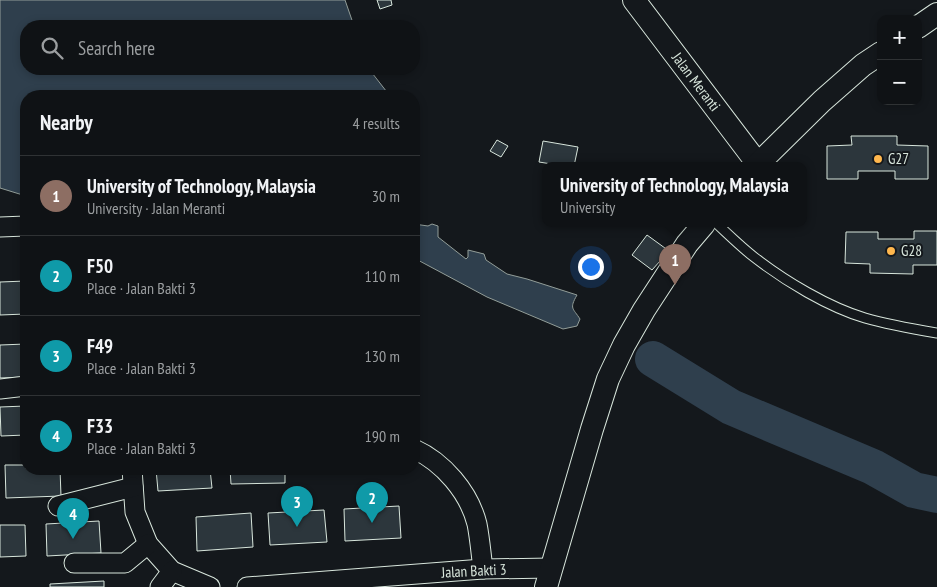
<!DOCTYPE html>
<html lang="en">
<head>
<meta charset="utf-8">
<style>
	:root { --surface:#0f1215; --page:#1d2022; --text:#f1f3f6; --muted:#9b9ea0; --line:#2f3234; --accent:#ffb74d }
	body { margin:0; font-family:"PT Sans Narrow",sans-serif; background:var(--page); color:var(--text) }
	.controls { position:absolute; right:15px; top:15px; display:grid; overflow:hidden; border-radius:10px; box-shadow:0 2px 8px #0003 }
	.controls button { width:45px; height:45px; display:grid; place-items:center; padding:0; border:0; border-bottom:1px solid var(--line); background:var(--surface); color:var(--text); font:25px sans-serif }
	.you { position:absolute; left:590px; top:266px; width:18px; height:18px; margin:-12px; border:4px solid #fff; border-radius:50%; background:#1a73e8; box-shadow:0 0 0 8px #1a73e833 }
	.badge { display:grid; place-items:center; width:32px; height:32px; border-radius:50%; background:var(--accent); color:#fff; font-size:16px; font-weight:700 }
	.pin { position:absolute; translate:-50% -41px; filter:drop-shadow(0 1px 2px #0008) }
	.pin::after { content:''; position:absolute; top:26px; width:18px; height:15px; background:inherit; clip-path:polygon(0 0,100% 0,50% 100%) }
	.popup { position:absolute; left:542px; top:162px; width:265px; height:65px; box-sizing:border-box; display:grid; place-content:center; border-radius:10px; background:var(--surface); filter:drop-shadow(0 1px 4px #0005); font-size:16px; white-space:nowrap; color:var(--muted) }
	.popup b { font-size:19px; color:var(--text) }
	.popup::after { content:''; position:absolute; left:50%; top:100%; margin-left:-10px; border:10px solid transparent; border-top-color:var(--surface) }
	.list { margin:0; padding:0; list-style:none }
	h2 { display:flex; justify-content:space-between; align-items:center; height:65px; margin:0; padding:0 20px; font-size:21px }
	h2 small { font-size:16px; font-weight:400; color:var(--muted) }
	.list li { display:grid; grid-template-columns:32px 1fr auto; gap:15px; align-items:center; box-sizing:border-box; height:80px; padding:0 20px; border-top:1px solid var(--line) }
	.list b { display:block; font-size:19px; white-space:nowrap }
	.list p { margin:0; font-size:16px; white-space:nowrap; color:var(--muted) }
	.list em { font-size:16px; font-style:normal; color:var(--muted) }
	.icon { flex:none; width:28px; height:28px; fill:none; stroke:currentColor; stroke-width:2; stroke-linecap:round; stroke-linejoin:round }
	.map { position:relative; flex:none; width:937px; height:587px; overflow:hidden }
	.search { position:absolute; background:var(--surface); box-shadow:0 2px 8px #0003; left:20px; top:20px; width:400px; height:55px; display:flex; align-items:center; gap:12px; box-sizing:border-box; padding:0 18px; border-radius:20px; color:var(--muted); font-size:19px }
	.panel { position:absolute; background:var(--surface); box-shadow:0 2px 8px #0003; left:20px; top:90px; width:400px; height:385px; border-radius:20px }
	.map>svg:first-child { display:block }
</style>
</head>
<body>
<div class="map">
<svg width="937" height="587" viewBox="0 0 937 587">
	<rect width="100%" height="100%" fill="#14181c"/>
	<g fill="#2f3f4d" stroke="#939e99">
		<polygon points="0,0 345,0 354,26 26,26 26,69 369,69 390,96 26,96 26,196 0,188"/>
		<path d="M414,224L428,226L432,224L438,226V237L466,259L468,257V250L484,254L486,260L507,274L527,279L577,295C569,309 573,308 580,319L577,326L563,329L487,297L414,258L416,244L414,242Z"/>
	</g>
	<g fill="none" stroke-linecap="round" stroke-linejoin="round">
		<polyline stroke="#2f3f4d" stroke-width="36" points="653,359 731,407 873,467 914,490 937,495"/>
	</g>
	<g fill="#2c363c" stroke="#d8e6dc">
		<polygon points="377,0 391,0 392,5 380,9"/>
		<polygon points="851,136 897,136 897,145 928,146 928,179 895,179 895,171 858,171 858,179 827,179 827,146 852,145"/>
		<polygon points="497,140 508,146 501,157 490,151"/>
		<polygon points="543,141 578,147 574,166 564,166 539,162"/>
		<polygon points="914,231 937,231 937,265 913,265 913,274 870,273 870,264 845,263 846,232 878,232 878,239 914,239"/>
		<polygon points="647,235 669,251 652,270 632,255"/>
		<polygon points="26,281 26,314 0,315 0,282"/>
		<polygon points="26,344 26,377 0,378 0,345"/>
		<polygon points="26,406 26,435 1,436 0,407"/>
		<polygon points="5,465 26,465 26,469 60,469 61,496 6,498"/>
		<polygon points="156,469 210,469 212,488 158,491"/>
		<polygon points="230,469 285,469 285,483 231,484"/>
		<polygon points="399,506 401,538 345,541 344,509"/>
		<polygon points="324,510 327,542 270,545 268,513"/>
		<polygon points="251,513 253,547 197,551 196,517"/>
		<polygon points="99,521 101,553 47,556 46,524"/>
		<polygon points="0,525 25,525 26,556 0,557"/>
		<polygon points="104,581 104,587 50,587 50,584"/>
	</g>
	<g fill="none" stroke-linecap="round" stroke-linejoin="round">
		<g stroke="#d8e6dc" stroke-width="11">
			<path id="service" d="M717,224C729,235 741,247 754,257C785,281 828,307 865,318C889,325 913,329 937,333"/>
		</g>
		<g stroke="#d8e6dc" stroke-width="21">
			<g id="minor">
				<polyline points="0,227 26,226"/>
				<polyline points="0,389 26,386"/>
				<path d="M414,449C443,462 469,492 477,524C480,539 481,554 483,569"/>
				<polyline points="132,469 135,512 148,544 172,571 210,587"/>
				<polyline points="58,506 133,487"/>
				<polyline points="74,563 125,563 148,544"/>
				<polyline points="160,587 172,571"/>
				<polyline points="247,587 483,569 551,568"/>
			</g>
		</g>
		<g stroke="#d8e6dc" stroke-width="24">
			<g id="tertiary">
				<polyline points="634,0 758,164"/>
				<polyline points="918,27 937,14"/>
				<polyline points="756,166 822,101 863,65 881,53"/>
				<polyline points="546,587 592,429 608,379 624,345 644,310 687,244 704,224"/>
			</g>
		</g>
		<use href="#service" stroke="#14181c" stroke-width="9"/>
		<use href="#minor" stroke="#14181c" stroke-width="19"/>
		<use href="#tertiary" stroke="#14181c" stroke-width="22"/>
	</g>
	<g fill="#ffb74d" stroke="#14181c" stroke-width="2">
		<circle cx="878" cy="159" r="5"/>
		<circle cx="891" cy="251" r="5"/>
	</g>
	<g text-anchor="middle" stroke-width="4" stroke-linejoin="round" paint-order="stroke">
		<g font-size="15" fill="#d8e6dc" stroke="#14181c">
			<text transform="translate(696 82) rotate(53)" y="5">Jalan Meranti</text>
			<text transform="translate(474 571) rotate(-3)" y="5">Jalan Bakti 3</text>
		</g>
		<g font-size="15" fill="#d8e6dc" stroke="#14181c" text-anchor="start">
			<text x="888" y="164">G27</text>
			<text x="901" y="256">G28</text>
		</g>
	</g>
</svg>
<div class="controls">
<button>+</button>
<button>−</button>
</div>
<div class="you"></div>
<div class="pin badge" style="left:675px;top:285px;background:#8d6e63">1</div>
<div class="popup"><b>University of Technology, Malaysia</b>University</div>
<div class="pin badge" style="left:372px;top:523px;background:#0f9aa8">2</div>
<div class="pin badge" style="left:297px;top:527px;background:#0f9aa8">3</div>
<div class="pin badge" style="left:73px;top:539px;background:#0f9aa8">4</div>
<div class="search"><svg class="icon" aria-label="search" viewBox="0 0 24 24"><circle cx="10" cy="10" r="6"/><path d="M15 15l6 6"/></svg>Search here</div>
<section class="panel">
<h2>Nearby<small>4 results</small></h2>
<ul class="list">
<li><span class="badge" style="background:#8d6e63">1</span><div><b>University of Technology, Malaysia</b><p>University · Jalan Meranti</p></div><em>30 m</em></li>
<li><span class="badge" style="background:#0f9aa8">2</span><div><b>F50</b><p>Place · Jalan Bakti 3</p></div><em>110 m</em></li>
<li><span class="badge" style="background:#0f9aa8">3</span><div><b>F49</b><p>Place · Jalan Bakti 3</p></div><em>130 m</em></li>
<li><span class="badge" style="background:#0f9aa8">4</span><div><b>F33</b><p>Place · Jalan Bakti 3</p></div><em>190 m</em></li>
</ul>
</section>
</div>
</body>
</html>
